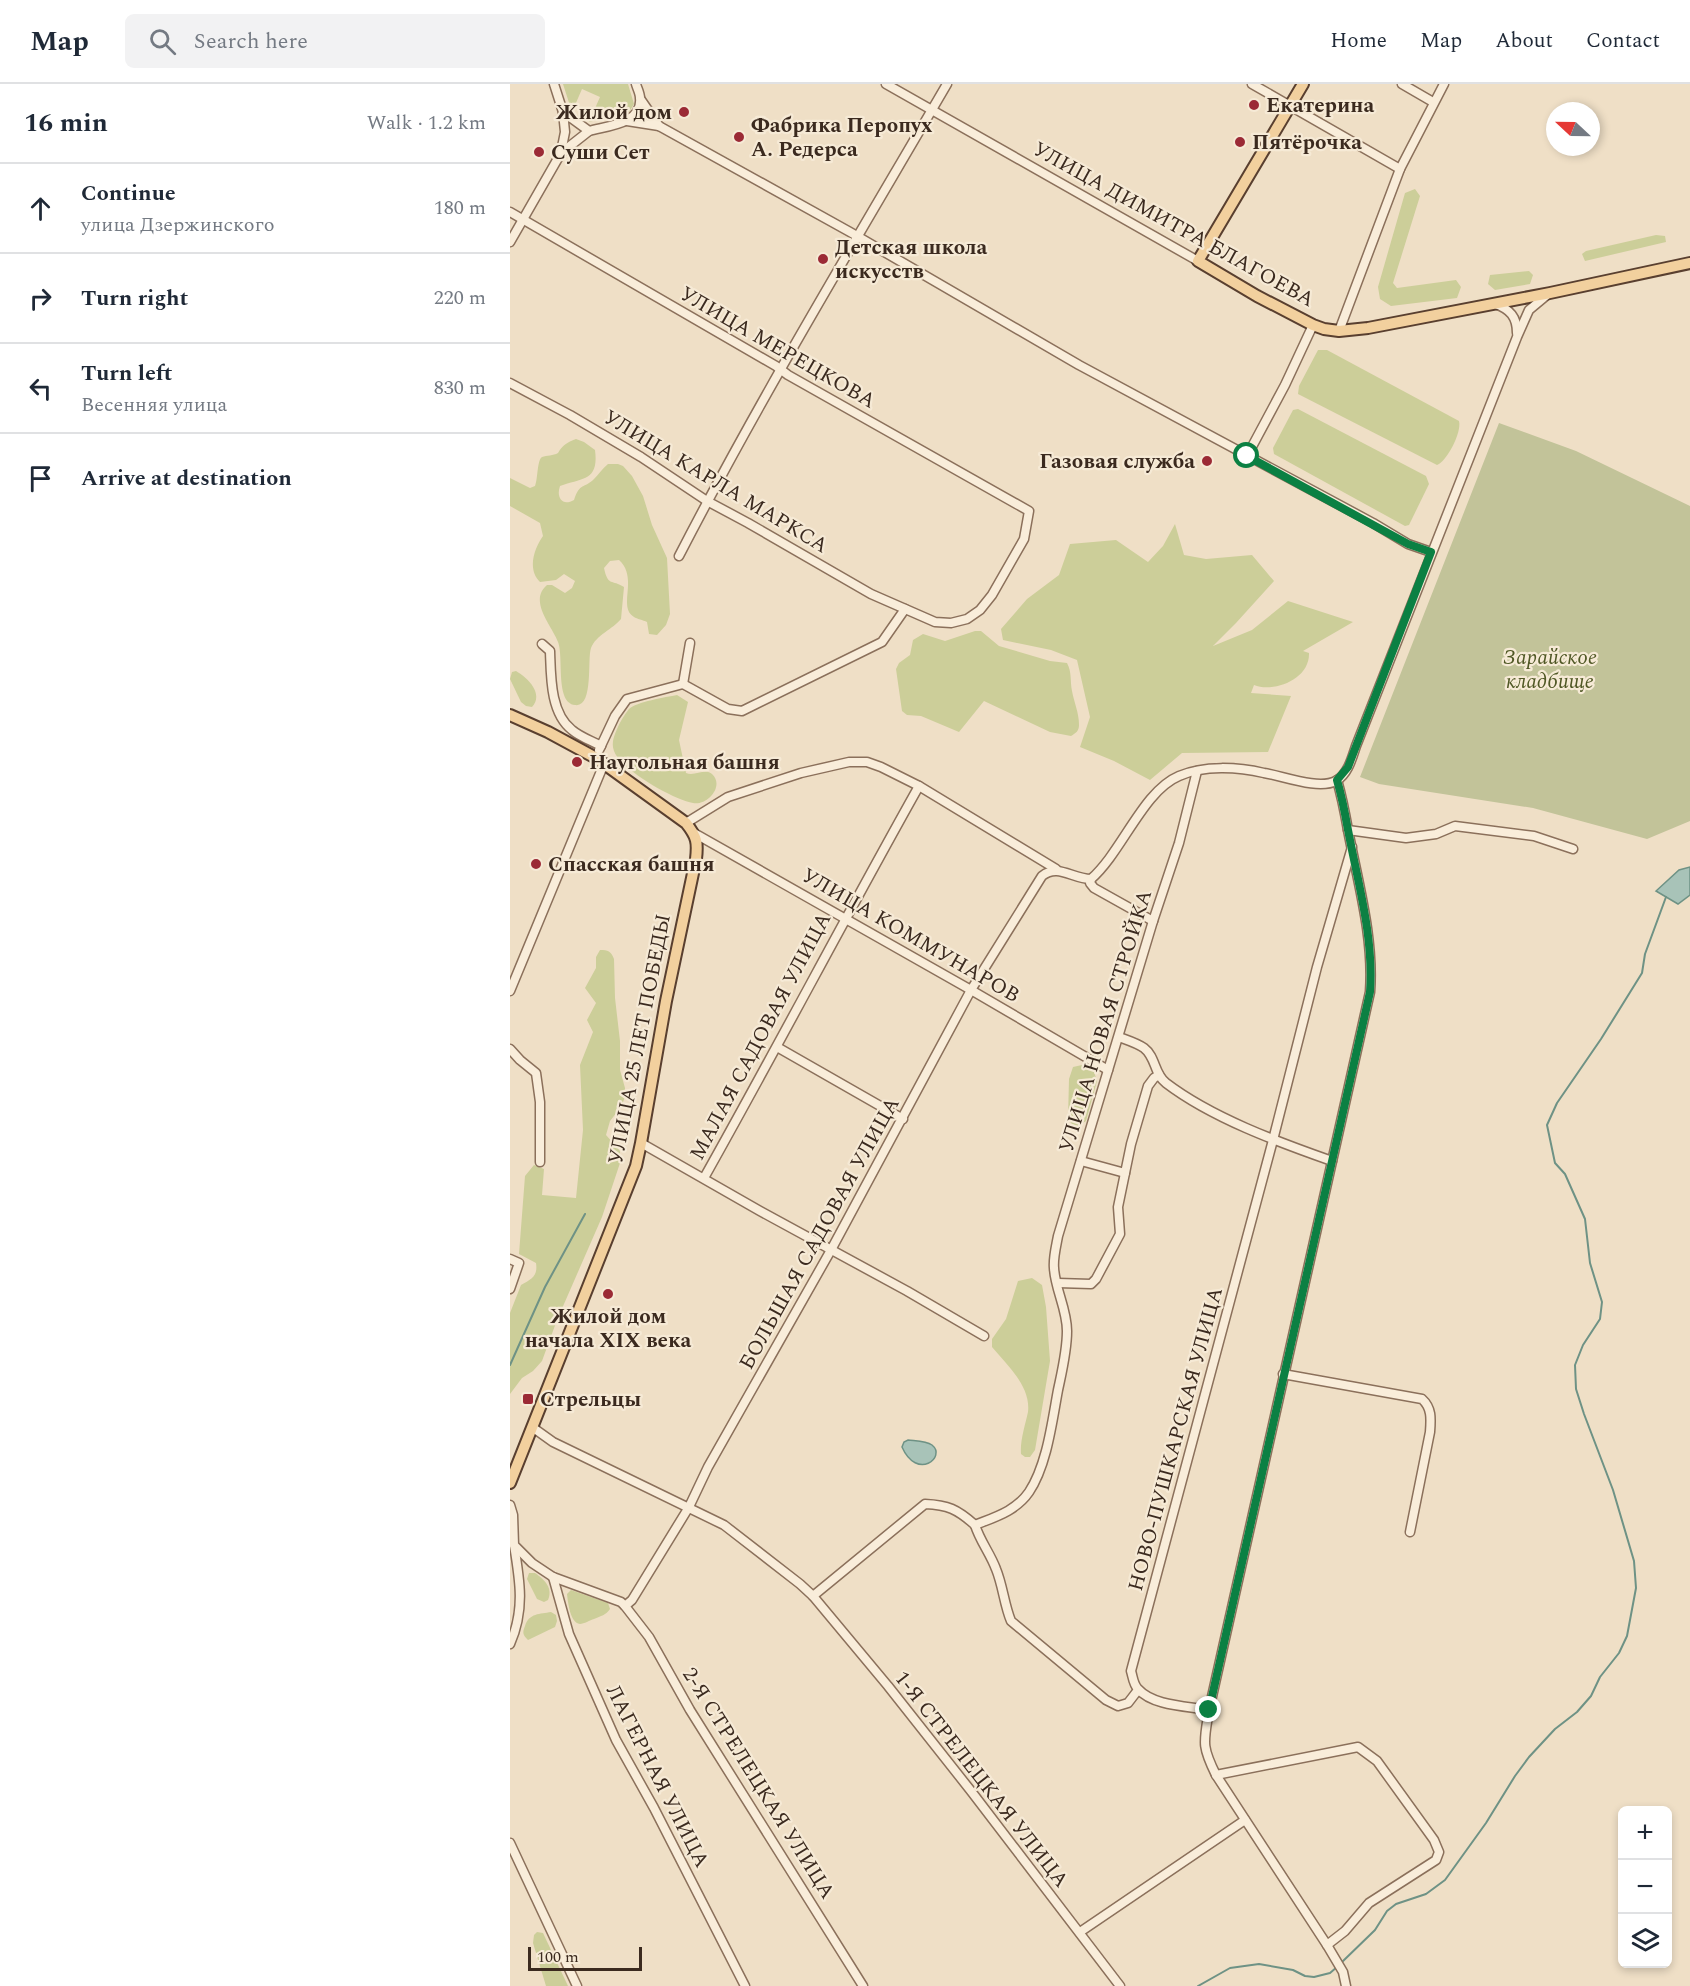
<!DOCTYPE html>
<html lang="en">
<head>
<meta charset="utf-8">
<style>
	:root { --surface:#fff; --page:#f2f2f3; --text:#1f2937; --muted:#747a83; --line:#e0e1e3 }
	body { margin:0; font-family:Spectral,serif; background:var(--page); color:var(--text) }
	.controls { position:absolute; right:18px; bottom:18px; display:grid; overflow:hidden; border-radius:9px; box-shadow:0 3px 9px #0003 }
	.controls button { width:54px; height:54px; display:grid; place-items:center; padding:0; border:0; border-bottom:2px solid var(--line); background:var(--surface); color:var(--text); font:30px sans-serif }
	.compass { position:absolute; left:1036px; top:18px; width:54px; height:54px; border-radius:50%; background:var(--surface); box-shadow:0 3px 9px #0003; rotate:292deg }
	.scale { position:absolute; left:18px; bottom:15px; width:114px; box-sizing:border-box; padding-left:6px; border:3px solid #3b2a1f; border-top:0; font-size:16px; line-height:21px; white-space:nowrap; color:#3b2a1f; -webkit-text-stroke:4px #f6ead6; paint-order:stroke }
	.stop { position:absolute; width:18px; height:18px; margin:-14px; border:4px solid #0b8043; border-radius:50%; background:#fff }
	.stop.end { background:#0b8043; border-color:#fff; box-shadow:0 2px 6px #0008 }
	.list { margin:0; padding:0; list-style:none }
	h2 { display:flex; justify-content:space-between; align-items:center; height:78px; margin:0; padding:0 24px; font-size:26px }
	h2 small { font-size:20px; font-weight:400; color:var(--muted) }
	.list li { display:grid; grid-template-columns:39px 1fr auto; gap:18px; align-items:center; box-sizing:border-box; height:90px; padding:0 24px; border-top:2px solid var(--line) }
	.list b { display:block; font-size:22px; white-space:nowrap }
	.list p { margin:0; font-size:20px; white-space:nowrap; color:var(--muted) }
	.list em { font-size:20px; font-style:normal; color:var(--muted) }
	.icon { flex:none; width:33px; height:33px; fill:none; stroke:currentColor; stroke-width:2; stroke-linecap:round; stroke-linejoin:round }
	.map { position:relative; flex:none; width:1180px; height:1902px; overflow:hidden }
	header { display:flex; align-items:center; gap:36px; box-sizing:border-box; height:84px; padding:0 30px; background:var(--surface); border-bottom:2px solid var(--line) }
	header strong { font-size:28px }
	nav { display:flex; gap:33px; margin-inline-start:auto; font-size:21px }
	.search { width:420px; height:54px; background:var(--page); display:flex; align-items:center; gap:15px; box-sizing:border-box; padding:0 21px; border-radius:9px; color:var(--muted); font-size:22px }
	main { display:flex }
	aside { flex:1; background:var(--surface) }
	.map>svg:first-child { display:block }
</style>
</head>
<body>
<header>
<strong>Map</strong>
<div class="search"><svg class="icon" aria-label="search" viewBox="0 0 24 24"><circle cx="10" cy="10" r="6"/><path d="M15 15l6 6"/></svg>Search here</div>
<nav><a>Home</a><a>Map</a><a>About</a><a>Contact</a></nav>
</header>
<main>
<aside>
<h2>16 min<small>Walk · 1.2 km</small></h2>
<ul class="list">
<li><svg class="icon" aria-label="ahead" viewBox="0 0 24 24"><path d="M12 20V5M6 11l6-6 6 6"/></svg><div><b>Continue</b><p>улица Дзержинского</p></div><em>180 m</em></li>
<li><svg class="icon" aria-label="right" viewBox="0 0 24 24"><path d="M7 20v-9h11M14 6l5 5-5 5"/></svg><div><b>Turn right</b></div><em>220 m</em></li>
<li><svg class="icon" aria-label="left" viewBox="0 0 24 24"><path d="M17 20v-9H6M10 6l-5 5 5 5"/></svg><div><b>Turn left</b><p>Весенняя улица</p></div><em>830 m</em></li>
<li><svg class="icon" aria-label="arrive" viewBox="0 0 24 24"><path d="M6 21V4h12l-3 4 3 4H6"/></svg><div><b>Arrive at destination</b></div></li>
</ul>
</aside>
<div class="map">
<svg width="1180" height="1902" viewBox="0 0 1180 1902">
	<rect width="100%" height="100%" fill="#efdfc6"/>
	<g fill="#ccce99">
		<polygon points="53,0 118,0 124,20 119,28 79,38 90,13 72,5 62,28"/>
		<polygon points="905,105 910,112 883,199 887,204 946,196 951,203 947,214 881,222 870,215 868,203 895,109"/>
		<polygon points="1146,151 1155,152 1156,158 1075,177 1072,170 1076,167"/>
		<polygon points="1019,187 1023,191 1020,200 985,206 978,200 980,191"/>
		<path d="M808,266H817L949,337C952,348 937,377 927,381L788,310L789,302Z"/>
		<polygon points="788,325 916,392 919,400 899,441 895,442 764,370 763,364 783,326"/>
		<path d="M66,355L74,358L85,366C89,397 73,394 50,402C46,413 52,423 64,416C70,398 74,405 84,395C89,390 92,385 98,380H108L113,382L122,392L133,412L142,441L157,474L160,530L156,541L147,551L139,550L137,538C133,536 127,535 124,533C107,523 129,494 109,476L100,477L94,484C98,503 102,495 114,503L111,535C103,545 86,551 81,564C77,575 84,624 65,621C45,619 54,573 48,558C42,542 18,517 37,501H42L55,509L62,504L65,497L54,490L46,496L30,498C17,485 24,465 33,452L30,439L0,422V394L20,404L25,402C28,395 27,376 32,373C37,371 43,372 48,369C52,362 57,358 66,355Z"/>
		<path d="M665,440L674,471L696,475L742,471L764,497L726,539L703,562L742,546L778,517L843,538L793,567L799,569C800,596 763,609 744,601L741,609L781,612L758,668L672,669L640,696L604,677L570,663L580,633L567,576L541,566L493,556L491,545L517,515L549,491L560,460L606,456L638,478L653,462Z"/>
		<path d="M465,547H471L489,562L540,577L557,579C562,588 560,597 562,607C564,618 569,629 569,641C569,647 566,649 561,652L540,648L474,617L449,648L411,632L397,631L392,627L386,585L389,579L400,571L403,556L413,550L435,557Z"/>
		<path d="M6,587C18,594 34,610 22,623L16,622L11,618L0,595L2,588Z"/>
		<path d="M167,611L178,618L169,656L176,689C184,693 195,684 202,690C215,702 197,722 183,719C164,716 110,685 104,667C101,659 104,652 107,645C110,638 114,631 119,625C126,618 156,613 167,611Z"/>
		<path d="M90,866C98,866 101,867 104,875L105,914L110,957V986L115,1004V1013L111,1023L100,1037L96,1051L110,1067V1079L92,1133L47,1236L32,1277L23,1287L12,1294L0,1310V1229L11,1201C22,1195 28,1192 26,1179L9,1170L15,1092L24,1081L34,1085L32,1111L66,1114L73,1046L70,981L83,948L77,936L86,919L75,904L86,884V873Z"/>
		<polygon points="572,981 584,988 587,997 576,1037 568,1042 562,1040 558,1035 559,995 563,983"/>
		<path d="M522,1194L532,1201L536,1223L540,1277L525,1366L520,1373H515L511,1370C510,1356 515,1342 518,1328C521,1302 497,1281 482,1263V1255L496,1235L508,1197Z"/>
		<path d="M19,1489H25C35,1496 43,1504 38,1516L34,1518L27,1515L17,1495Z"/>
		<path d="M61,1506L98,1519L100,1525C96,1531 91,1532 84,1535C80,1536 74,1540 70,1540C60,1539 58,1518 57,1510Z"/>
		<path d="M41,1528L46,1531L47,1537L45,1543L18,1556C13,1551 12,1549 15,1542C19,1529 30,1530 41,1528Z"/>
		<polygon points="27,1848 33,1849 58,1902 36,1902 23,1859 24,1851"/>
	</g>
	<polygon fill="#c2c399" points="989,339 1066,367 1180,422 1180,737 1137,755 1023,724 869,700 850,693"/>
	<g fill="#a8c3b8" stroke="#6e9285" stroke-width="1.5">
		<polygon points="1180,783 1180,811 1168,820 1146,807 1169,786"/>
		<path d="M398,1356C405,1357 416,1357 422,1361C437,1373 407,1397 392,1363L394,1358Z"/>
	</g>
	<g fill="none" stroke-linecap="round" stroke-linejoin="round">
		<g stroke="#6e9285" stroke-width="2">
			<polyline points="0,1281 35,1203 75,1130"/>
			<polyline points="831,1879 865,1846 877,1827 886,1820 916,1810 935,1796 976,1739 1005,1692 1019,1673 1045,1645 1067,1628 1081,1612 1090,1593 1109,1569 1117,1552 1126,1504 1124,1477 1103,1406 1074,1330 1066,1305 1065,1281 1073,1261 1090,1235 1092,1218 1080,1179 1075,1135 1055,1090 1045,1079 1037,1041 1047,1019 1091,955 1132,889 1135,870 1156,813"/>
			<polyline points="688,1902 720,1884 749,1880 783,1886 795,1892 804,1893 820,1889 827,1883"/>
		</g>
		<g stroke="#8b705b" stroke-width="11">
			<g id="minor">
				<path d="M44,0L53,28L79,47C96,42 133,40 130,14C130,9 127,4 126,0"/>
				<polyline points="376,0 688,177"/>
				<polyline points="742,0 890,85"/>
				<polyline points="892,0 923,18"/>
				<polyline points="131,16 149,42"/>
				<polyline points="117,37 149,42 340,148 569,281 863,439 898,460 921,468"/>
				<polyline points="51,68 55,48 53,28"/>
				<polyline points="0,128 266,282 278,291 519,427 514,455 482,511 470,526 457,535 441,539 425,538 361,510 238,439 197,417 131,373 60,331 0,299"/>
				<polyline points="0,158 51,69 79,47"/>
				<path d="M985,220C1000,225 1007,233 1007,249"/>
				<polyline points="829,247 890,85 934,0"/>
				<polyline points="737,372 775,301 803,241"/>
				<path d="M169,472C252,311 346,156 437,0"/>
				<path d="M32,560L40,567C41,592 40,629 62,646C70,653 82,657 91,662"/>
				<polyline points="173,600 218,625 232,627 372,558 395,525"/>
				<polyline points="173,600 180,559"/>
				<polyline points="89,666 105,632 117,615 173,600"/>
				<path d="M827,696C832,713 835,729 838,746C848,799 864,854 860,908L699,1626C694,1658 691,1661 706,1691L817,1861L833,1888L836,1902"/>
				<polyline points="176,739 218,713 291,689 339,678 357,678 371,683 409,702 546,785"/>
				<polyline points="838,746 896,754 926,750 945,742 1024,752 1063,765"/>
				<polyline points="184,749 461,906 598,986"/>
				<polyline points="581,795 580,799 584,804 643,837"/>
				<polyline points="0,907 91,687 92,678"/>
				<path d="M609,953C617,956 627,959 634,964C646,973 644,990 656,999C702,1034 768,1058 822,1077"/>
				<polyline points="267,963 393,1035"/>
				<polyline points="0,965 10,976 26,989 30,1018 30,1078"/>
				<polyline points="131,1059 250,1127 397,1207 474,1252"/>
				<polyline points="571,1077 615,1089"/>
				<path d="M194,1094C267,964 336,832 409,702"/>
				<polyline points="0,1175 9,1179 0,1205"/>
				<polyline points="548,1199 581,1200 586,1195 610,1150 608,1123 621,1060 638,1002 644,994 649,991"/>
				<path d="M773,1290L912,1315C922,1324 921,1335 920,1348L900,1448"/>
				<polyline points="22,1343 43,1358 214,1441 290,1500 303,1512 378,1602 461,1707 610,1902"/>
				<polyline points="0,1421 3,1431 4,1461 22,1479 43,1493 111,1518 115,1522 139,1553 180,1626 353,1902"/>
				<path d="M465,1441C485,1433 506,1427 519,1408C537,1381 542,1338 548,1306C552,1287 557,1267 557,1247C557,1225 545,1205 544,1184C543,1174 546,1163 548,1152L643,837L669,759L687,687"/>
				<path d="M465,1441C470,1457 480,1469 486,1485C493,1502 494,1520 501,1537L596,1616L608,1622L618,1619L628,1606"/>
				<polyline points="43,1493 59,1550 106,1656 144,1724 235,1902"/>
				<path d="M303,1512L415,1420C438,1421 447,1425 465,1441"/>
				<path d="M115,1522L122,1516L179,1423L198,1383L321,1166L461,906L532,792C548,779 562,795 581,795C612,768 633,707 669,692C694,681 728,683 754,689C773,692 808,706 826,697C838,690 842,674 846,662L1007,253L1019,226L1037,211"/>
				<path d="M0,1560C15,1526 10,1497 4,1461"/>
				<path d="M699,1626C677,1622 643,1622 628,1605C623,1600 623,1593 621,1587L763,1056L807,883L842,763"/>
				<polyline points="706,1691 848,1663 867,1677 924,1756 929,1768 926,1776 859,1819 835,1847 817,1861"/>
				<polyline points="0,1759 67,1902"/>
				<polyline points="570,1848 735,1736"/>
			</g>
		</g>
		<g stroke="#593f2f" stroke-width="14">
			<g id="major">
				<polyline points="793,0 688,177 747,212 803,241 814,245 829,247 858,244 1040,209 1180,179"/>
				<path d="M0,631L38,648L86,674L176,739C187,753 188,758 186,775L156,917L131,1059L126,1082L0,1399"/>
			</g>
		</g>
		<use href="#minor" stroke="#f9edda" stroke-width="8"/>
		<use href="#major" stroke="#f2d09e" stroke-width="10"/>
	</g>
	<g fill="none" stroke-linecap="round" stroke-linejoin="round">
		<path stroke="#0b8043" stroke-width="8" d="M699,1626L860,908C864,854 848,799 838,746C835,729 832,713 827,696L838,683L921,468L898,460L737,372"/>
	</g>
	<g fill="#9b2a35" stroke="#f6ead6" stroke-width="2">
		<circle cx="744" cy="21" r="6"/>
		<circle cx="174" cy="28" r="6"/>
		<circle cx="229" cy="53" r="6"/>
		<circle cx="730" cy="58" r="6"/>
		<circle cx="29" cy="68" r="6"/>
		<circle cx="313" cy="175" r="6"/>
		<circle cx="697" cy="377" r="6"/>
		<circle cx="67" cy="678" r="6"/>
		<circle cx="26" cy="780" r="6"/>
		<circle cx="98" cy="1210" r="6"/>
		<rect x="12" y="1309" width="12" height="12" rx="3"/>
	</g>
	<g text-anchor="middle" stroke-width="4.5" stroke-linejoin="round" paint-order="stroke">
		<g font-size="21" font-weight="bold" fill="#3b2a1f" stroke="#f6ead6" text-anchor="start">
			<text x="756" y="28">Екатерина</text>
			<text x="162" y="35" text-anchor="end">Жилой дом</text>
			<text x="241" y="48">Фабрика Перопух<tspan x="241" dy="24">А. Редерса</tspan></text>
			<text x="742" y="65">Пятёрочка</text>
			<text x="41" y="75">Суши Сет</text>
			<text x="325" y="170">Детская школа<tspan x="325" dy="24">искусств</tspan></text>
			<text x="685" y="384" text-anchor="end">Газовая служба</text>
			<text x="79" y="685">Наугольная башня</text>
			<text x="38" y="787">Спасская башня</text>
			<text x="98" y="1239" text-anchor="middle">Жилой дом<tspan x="98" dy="24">начала XIX века</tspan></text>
			<text x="30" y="1322">Стрельцы</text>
		</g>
		<g font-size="21" fill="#3b2a1f" stroke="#f6ead6">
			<text transform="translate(664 140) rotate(29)" y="7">УЛИЦА ДИМИТРА БЛАГОЕВА</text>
			<text transform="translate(268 263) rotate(30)" y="7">УЛИЦА МЕРЕЦКОВА</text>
			<text transform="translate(206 397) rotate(31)" y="7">УЛИЦА КАРЛА МАРКСА</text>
			<text transform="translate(401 851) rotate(30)" y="7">УЛИЦА КОММУНАРОВ</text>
			<text transform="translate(595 937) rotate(-73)" y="7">УЛИЦА НОВАЯ СТРОЙКА</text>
			<text transform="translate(250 952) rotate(-62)" y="7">МАЛАЯ САДОВАЯ УЛИЦА</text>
			<text transform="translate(129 955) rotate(-79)" y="7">УЛИЦА 25 ЛЕТ ПОБЕДЫ</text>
			<text transform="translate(309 1149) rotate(-61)" y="7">БОЛЬШАЯ САДОВАЯ УЛИЦА</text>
			<text transform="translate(665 1355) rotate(-75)" y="7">НОВО-ПУШКАРСКАЯ УЛИЦА</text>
			<text transform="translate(148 1692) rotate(63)" y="7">ЛАГЕРНАЯ УЛИЦА</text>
			<text transform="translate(472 1695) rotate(52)" y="7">1-Я СТРЕЛЕЦКАЯ УЛИЦА</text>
			<text transform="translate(249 1699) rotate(58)" y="7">2-Я СТРЕЛЕЦКАЯ УЛИЦА</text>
		</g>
		<g font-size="21" font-style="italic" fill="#505825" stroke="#f6ead6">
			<text x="1040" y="580">Зарайское<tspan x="1040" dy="24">кладбище</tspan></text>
		</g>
	</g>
</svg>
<div class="controls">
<button>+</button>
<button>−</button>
<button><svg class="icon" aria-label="layers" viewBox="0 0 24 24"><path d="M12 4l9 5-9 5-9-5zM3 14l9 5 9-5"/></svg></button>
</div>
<svg class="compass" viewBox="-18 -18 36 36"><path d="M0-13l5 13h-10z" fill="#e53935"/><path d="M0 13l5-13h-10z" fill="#747a83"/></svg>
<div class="scale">100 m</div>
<div class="stop" style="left:737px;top:372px"></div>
<div class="stop end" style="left:699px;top:1626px"></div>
</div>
</main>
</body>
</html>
